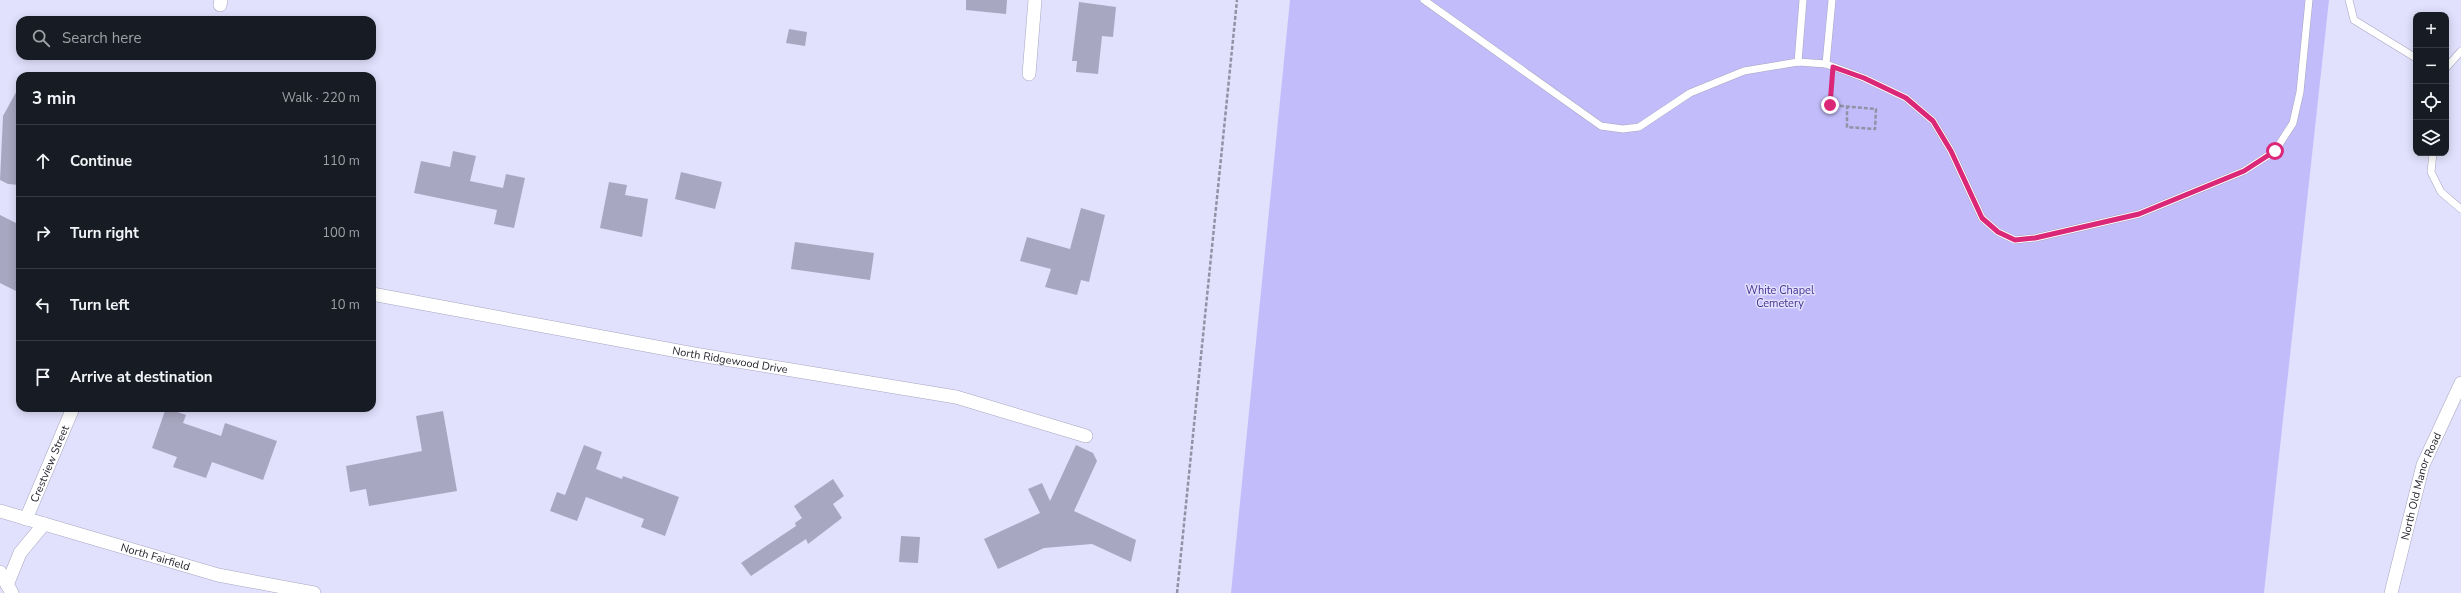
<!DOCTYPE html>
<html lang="en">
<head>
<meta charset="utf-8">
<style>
	:root { --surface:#171b24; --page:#242831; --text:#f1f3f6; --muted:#9ea1a6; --line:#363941 }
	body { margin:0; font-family:"Nunito Sans",sans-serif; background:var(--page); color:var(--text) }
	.controls { position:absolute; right:12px; top:12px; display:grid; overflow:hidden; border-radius:8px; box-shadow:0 2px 10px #0003 }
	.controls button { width:36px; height:36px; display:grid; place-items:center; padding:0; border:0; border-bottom:1px solid var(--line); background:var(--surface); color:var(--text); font:20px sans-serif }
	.stop { position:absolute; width:12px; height:12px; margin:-9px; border:3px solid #db2777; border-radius:50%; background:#fff }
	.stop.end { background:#db2777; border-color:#fff; box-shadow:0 1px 4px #0008 }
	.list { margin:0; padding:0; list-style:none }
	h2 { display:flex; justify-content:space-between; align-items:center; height:52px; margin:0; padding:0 16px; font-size:17px }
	h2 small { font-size:13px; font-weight:400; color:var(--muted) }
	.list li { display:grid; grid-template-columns:26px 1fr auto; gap:12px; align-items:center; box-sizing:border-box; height:72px; padding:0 16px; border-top:1px solid var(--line) }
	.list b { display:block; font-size:15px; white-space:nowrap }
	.list em { font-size:13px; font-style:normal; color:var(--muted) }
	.icon { flex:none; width:22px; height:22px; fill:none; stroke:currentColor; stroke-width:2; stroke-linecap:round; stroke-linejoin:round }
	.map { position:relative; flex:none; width:2461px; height:593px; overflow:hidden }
	.search { position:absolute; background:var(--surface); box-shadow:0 2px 10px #0003; left:16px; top:16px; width:360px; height:44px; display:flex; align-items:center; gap:10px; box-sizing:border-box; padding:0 14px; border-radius:12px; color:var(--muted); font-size:15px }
	.panel { position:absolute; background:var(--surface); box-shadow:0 2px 10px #0003; left:16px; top:72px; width:360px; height:340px; border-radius:12px }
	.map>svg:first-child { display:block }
</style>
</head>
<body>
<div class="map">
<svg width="2461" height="593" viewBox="0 0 2461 593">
	<rect width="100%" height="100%" fill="#e2e1fd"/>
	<polygon fill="#c2bdfa" points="1290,0 2329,0 2264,593 1231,593"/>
	<g fill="#a8a7c1">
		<polygon points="966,0 1007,0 1006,14 966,10"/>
		<polygon points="1079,2 1116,7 1113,37 1102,36 1098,74 1076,72 1077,61 1072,61"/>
		<polygon points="789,29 807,32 805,46 786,43"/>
		<polygon points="20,85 20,185 8,184 0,180 3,116"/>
		<polygon points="453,151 476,156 470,181 503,188 506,174 525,178 514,228 494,224 497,210 414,193 421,161 450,167"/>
		<polygon points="681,172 722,182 715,209 675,199"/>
		<polygon points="609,182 627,185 625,195 648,199 642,237 600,228"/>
		<polygon points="1081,208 1105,215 1089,282 1081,280 1077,295 1045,287 1051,269 1020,261 1027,237 1070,249"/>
		<polygon points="0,215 20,225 20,293 0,283"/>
		<polygon points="795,242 874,253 870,280 791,269"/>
		<polygon points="166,408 186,415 183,423 221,436 225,423 277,441 263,480 212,462 206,478 173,467 177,457 152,448"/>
		<polygon points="443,411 457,491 369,506 366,489 350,492 346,466 422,451 416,416"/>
		<polygon points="584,445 602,452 596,469 622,479 623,476 679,497 665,536 641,527 644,519 586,497 577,521 550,511 557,492 565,495"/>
		<polygon points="1076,445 1093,453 1097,461 1074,511 1136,540 1131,562 1092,544 1044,548 998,569 984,539 1040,513 1028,489 1042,483 1050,501"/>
		<polygon points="833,479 844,496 833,504 842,518 808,544 806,539 751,576 741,563 796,526 795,523 802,518 794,506"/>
		<polygon points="901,536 920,537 918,563 899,562"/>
	</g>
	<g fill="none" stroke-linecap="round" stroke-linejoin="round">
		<g stroke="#a6a5bf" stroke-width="8">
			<g id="lane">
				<polyline points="1424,0 1601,126 1623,129 1639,127 1690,93 1744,71 1798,62 1826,64 1864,78 1906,98 1933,121 1951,151 1982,218 1998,232 2015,240 2035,238 2139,214 2244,171 2275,151 2293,123 2300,92 2309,0"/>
				<polyline points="2349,0 2354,20 2416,58"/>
				<polyline points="1798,62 1803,0"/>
				<polyline points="1826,64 1832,0"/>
				<polyline points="2446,68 2461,51"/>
				<polyline points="2433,153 2431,172 2441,192 2461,209"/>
			</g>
		</g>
		<g stroke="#a6a5bf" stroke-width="14">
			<g id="street">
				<polyline points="220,5 221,0"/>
				<polyline points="1029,74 1035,0"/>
				<path id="s1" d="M372,294L694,354L956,397L1086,436"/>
				<path id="s2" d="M0,511L218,575L314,593"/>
				<path id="s3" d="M26,519L73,408"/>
				<polyline points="0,572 12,593"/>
				<polyline points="7,585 20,553 44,524"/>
				<path id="s4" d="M2391,593L2423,465L2461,383"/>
			</g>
		</g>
		<g stroke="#9291a6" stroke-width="2.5" stroke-dasharray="4 2" stroke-linecap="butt">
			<polyline points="1832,79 1830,105 1876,109 1875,129 1847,127 1847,106"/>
			<polyline points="1177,593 1237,0"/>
		</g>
		<use href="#lane" stroke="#fff" stroke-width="7"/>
		<use href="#street" stroke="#fff" stroke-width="13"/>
	</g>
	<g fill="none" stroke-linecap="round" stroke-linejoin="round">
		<polyline stroke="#db2777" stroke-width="5" points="1830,105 1833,67 1864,78 1906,98 1933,121 1951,151 1982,218 1998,232 2015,240 2035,238 2139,214 2244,171 2275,151"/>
	</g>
	<g text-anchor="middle" stroke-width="3" stroke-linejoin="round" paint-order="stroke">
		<g font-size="11" fill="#473290" stroke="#e2e1fd">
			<text x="1780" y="294">White Chapel<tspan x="1780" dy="13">Cemetery</tspan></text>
		</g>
		<g font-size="11" fill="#1f1e28" stroke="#e2e1fd">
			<text dy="4" stroke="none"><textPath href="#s1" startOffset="364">North Ridgewood Drive</textPath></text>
			<text dy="4" stroke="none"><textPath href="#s3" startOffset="60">Crestview Street</textPath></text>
			<text dy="4" stroke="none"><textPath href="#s4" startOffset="111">North Old Manor Road</textPath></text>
			<text dy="4" stroke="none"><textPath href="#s2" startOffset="162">North Fairfield</textPath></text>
		</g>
	</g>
</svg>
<div class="controls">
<button>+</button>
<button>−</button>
<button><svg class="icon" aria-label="locate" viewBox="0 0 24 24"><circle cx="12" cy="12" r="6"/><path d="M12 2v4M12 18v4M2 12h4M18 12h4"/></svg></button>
<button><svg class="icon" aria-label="layers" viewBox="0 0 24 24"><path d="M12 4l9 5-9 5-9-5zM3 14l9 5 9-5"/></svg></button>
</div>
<div class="stop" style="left:2275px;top:151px"></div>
<div class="stop end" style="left:1830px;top:105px"></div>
<div class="search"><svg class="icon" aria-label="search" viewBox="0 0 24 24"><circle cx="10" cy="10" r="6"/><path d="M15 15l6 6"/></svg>Search here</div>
<section class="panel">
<h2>3 min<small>Walk · 220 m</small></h2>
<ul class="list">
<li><svg class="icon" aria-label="ahead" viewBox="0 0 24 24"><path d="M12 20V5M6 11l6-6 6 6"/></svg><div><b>Continue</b></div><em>110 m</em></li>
<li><svg class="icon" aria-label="right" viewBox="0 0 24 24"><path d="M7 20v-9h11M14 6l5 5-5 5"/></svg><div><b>Turn right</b></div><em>100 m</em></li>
<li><svg class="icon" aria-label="left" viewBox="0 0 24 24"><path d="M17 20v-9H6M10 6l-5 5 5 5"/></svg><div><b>Turn left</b></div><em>10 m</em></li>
<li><svg class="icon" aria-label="arrive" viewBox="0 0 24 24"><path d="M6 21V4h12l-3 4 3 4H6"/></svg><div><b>Arrive at destination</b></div></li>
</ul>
</section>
</div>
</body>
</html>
